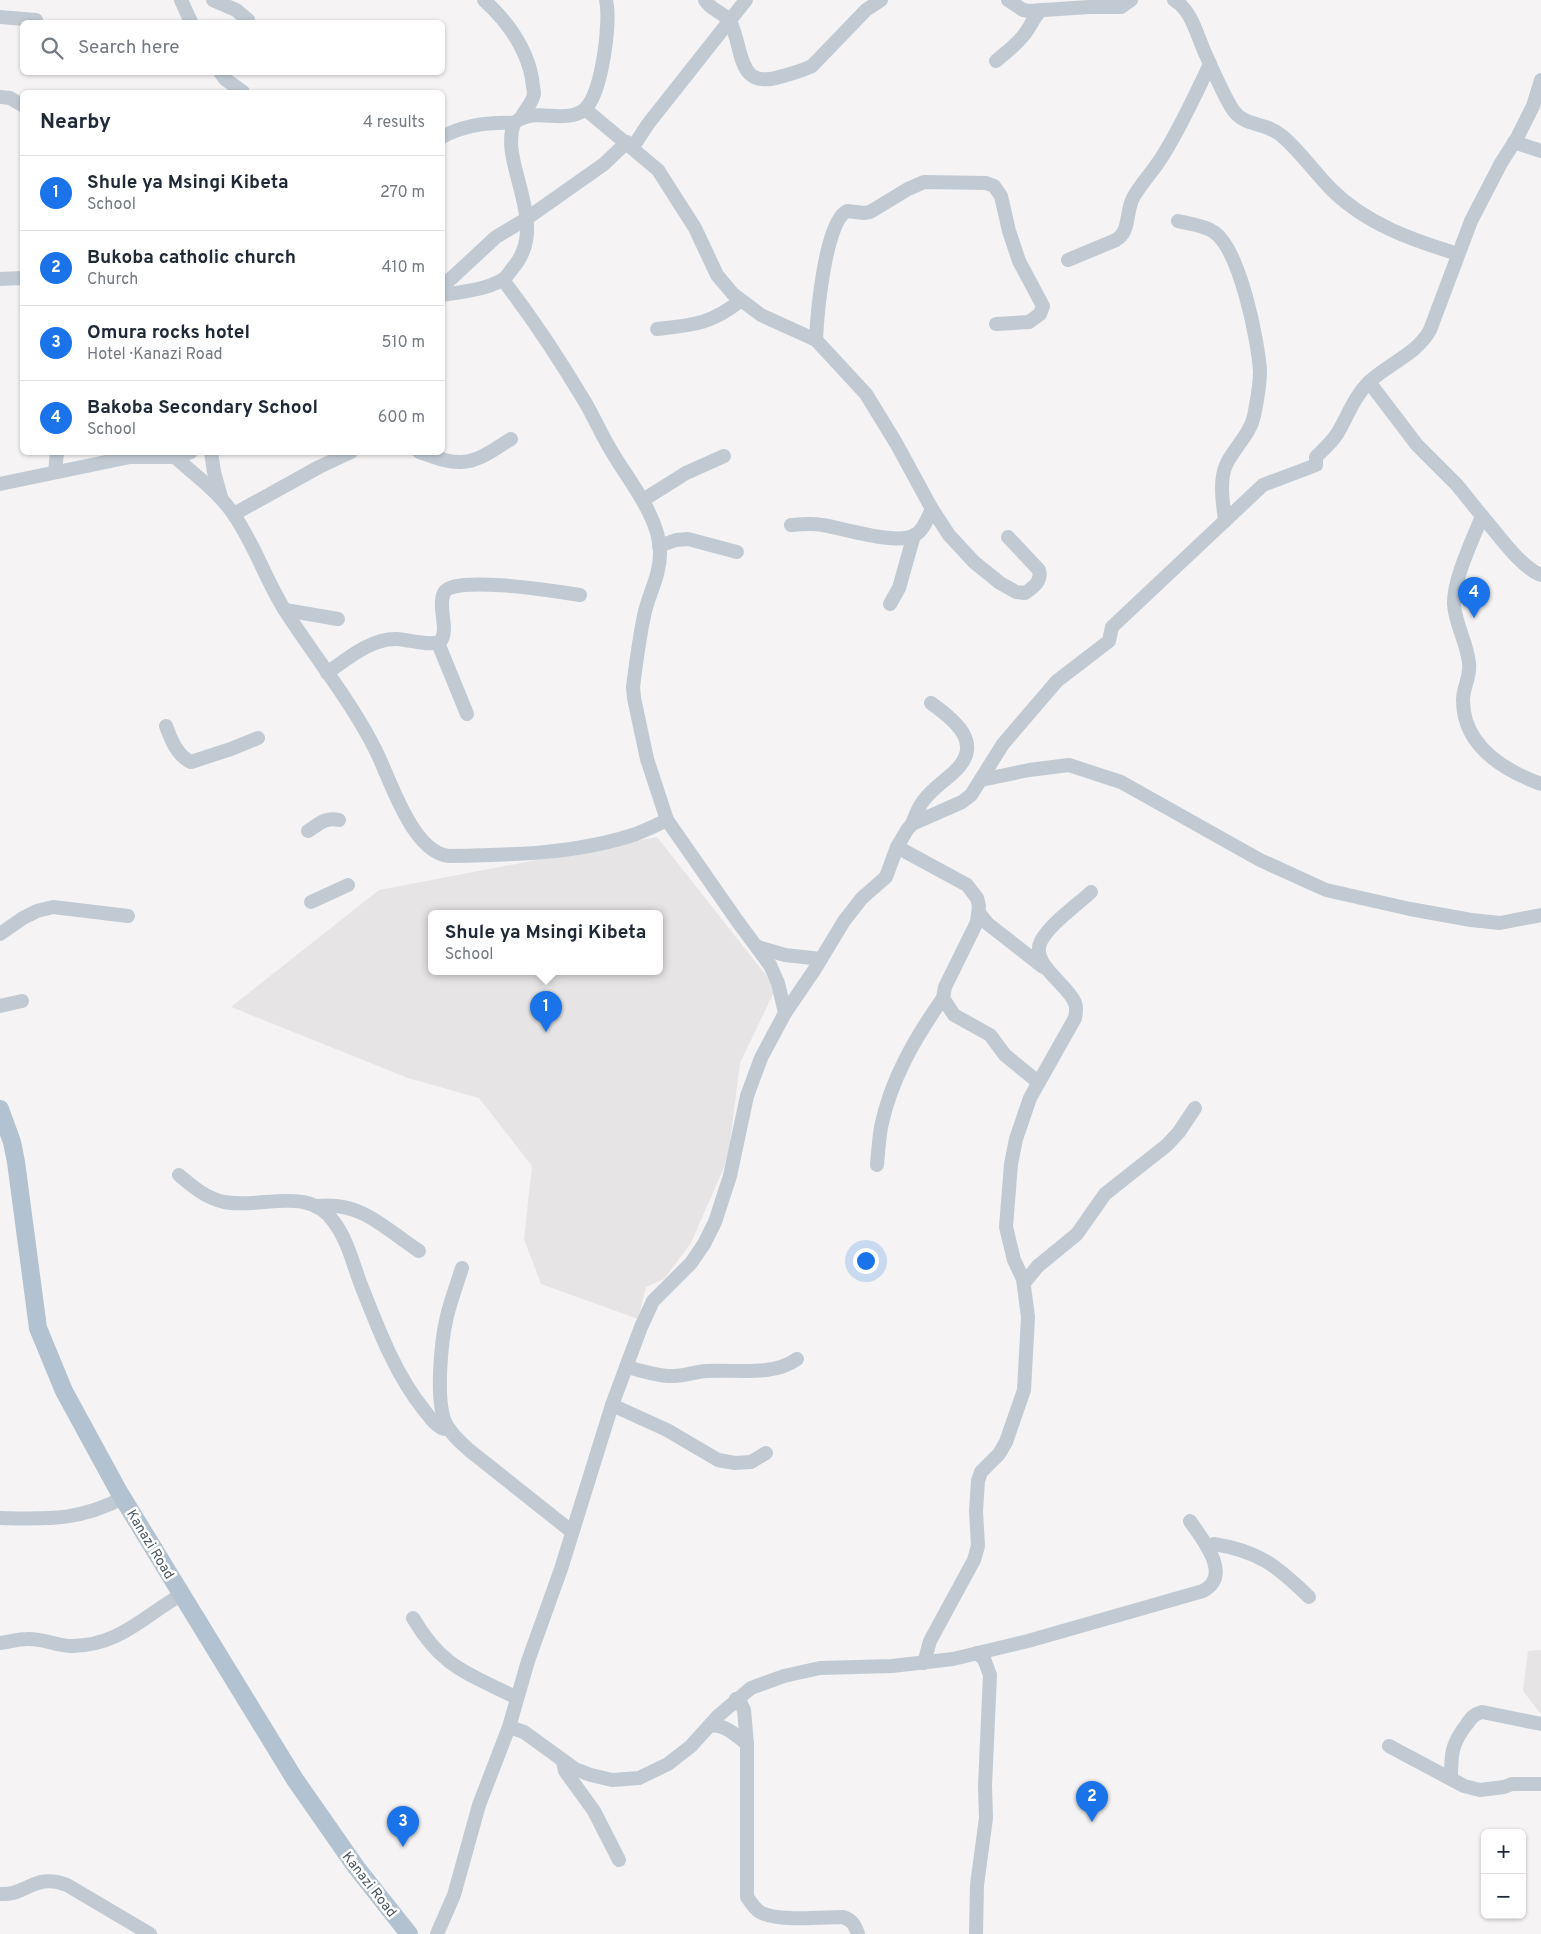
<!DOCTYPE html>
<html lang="en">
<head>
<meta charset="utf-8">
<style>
	:root { --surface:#fff; --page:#f6f6f7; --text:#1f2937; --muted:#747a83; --line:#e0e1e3; --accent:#1a73e8 }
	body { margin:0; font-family:Overpass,sans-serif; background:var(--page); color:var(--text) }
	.controls { position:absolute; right:15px; bottom:15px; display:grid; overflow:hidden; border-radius:8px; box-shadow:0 1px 4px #0004 }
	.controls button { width:45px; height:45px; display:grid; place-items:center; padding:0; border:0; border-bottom:1px solid var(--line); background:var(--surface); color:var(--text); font:25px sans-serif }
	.you { position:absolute; left:865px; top:1260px; width:18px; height:18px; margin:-12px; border:4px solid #fff; border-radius:50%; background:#1a73e8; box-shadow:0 0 0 8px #1a73e833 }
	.badge { display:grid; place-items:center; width:32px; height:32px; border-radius:50%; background:var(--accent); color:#fff; font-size:16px; font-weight:700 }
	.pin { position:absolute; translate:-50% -41px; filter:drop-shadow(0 1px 2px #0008) }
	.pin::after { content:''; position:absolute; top:26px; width:18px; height:15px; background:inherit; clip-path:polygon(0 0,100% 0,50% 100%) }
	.popup { position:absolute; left:428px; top:910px; width:235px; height:65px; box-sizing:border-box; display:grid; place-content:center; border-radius:8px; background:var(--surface); filter:drop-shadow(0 1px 4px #0005); font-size:16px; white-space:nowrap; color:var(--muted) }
	.popup b { font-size:19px; color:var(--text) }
	.popup::after { content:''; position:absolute; left:50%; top:100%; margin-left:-10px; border:10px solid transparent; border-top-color:var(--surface) }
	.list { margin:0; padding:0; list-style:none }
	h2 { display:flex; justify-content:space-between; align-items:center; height:65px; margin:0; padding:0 20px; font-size:21px }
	h2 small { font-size:16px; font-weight:400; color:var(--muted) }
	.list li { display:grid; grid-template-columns:32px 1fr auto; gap:15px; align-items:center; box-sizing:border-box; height:75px; padding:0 20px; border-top:1px solid var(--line) }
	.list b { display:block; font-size:19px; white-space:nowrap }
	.list p { margin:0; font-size:16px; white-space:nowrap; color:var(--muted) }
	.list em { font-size:16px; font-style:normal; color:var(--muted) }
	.icon { flex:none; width:28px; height:28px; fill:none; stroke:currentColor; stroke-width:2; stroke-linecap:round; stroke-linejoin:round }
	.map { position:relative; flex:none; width:1541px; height:1934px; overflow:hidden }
	.search { position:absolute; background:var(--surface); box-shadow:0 1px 4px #0004; left:20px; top:20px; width:425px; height:55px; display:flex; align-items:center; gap:12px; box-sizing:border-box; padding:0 18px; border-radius:8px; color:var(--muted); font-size:19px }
	.panel { position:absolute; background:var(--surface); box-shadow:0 1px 4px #0004; left:20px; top:90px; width:425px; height:365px; border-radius:8px }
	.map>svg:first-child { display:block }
</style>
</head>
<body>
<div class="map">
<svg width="1541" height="1934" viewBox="0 0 1541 1934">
	<rect width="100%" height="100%" fill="#f5f3f3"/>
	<g fill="#e6e4e5" fill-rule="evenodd">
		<path d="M657,837L776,988L740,1063L728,1158L691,1243L664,1279L646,1287L638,1319L541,1284L524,1239L532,1166L479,1098L408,1078L231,1007L379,890ZM432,913H660V971H432Z"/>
		<polygon points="1541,1650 1541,1714 1523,1691 1528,1651"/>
	</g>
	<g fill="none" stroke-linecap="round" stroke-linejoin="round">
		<g stroke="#c1cad2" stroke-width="14">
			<polyline points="181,0 191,22"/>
			<polyline points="213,0 236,10 248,20"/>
			<path d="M484,0C507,21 526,47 532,78C532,83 534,89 534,94C533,102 525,110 521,118"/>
			<path d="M705,0C711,11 726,13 731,23C744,53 737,91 783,76C793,73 802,71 812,66L866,10L881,0"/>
			<polyline points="1008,0 1023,10 1029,11 1089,7 1121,7 1131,0"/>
			<path d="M1174,0C1193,11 1197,37 1206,55C1213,71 1224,96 1233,110C1246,128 1265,121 1282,136C1300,151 1314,172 1331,189C1366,224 1412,240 1458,254"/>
			<polyline points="0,17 36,20"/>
			<path d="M996,61C1005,53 1015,46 1023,36C1030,28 1033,18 1041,10"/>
			<polyline points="220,72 225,79 243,92"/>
			<polyline points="0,97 10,98 22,105"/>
			<path d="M585,109L658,170L695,228L717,275L733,294L761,315L816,340L866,394L896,443L932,509L949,535L974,562L1000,583L1016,592L1025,593C1034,587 1042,581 1039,570L1008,537"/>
			<path d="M442,137C464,125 489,122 514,123"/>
			<polyline points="1514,142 1541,151"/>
			<polyline points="633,147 648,124 746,0"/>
			<path d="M1178,221C1190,224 1204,225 1214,232C1240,250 1258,340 1260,371C1260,385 1257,401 1254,416C1250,435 1234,447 1226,465C1219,481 1223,504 1225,521"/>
			<path d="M1068,260L1116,240C1131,231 1125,211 1134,196C1143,181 1156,168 1165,152C1182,124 1196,94 1210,64"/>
			<polyline points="0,279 22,278"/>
			<path d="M503,280C533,319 560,360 585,402C595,419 602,436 612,452C629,481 661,519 660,554C660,576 648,595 644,616C639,639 636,664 633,687L634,698L647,759L667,820L738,922L770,965L778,983L785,1013"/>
			<polyline points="442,287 496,237 526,219 587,176 604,164 627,142"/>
			<path d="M442,295C461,292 485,290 502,280C506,278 509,273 512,269C535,243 527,213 519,183C514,163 507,143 514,123C534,108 552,120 573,115C577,114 584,111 586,108C602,91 611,22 606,0"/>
			<path d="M657,329C693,325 711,324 740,301"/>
			<path d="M816,340C817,316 825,221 847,211L864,213L870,212L908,189L924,182L986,183L994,186L1001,196L1009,231L1019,261L1043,306L1040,314L1029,322L996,324"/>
			<path d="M1369,382L1417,445L1457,485L1482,516C1473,539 1453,580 1454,604C1455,624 1467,642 1469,663C1471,676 1463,687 1463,700C1463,746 1503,770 1541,784"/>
			<polyline points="211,452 214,472 221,497"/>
			<path d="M419,452C432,456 447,463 461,462C479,462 496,448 511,439"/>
			<path d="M175,457C196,476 219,492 234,515C255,545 266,581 286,612C315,657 353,704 376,751C391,781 412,852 449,856C511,855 576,854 636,834C646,830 657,825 667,820"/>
			<polyline points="55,472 57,452"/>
			<polyline points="0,484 130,457 175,457 191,452"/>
			<polyline points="643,500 686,473 724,456"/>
			<polyline points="234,514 319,467 351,452"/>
			<path d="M1482,516C1497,533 1520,567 1541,575"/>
			<path d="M791,525C802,524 812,523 822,525C843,528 898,546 915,535C924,530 927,519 932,509"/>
			<polyline points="659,546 676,540 688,539 737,552"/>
			<polyline points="890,604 899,588 914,535"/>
			<polyline points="285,610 338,619"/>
			<polyline points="438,643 467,714"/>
			<path d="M327,673C347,659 371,638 397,639C410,640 427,646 440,642C450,630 437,607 444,593C452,574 560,592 580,595"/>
			<path d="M166,726C171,739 177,756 191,762L231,749L258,738"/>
			<polyline points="981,780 1029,770 1069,765 1121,782 1260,860 1326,890 1410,909 1471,920 1500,923 1541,915"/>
			<path d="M912,824C915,816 918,807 924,800C932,789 943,782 953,773C985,744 956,721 931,703"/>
			<path d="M308,831C319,824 325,817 339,820"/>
			<polyline points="897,847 967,885 977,898 979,906 977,922 945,987 943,998 954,1015 990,1035 1005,1055 1038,1082"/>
			<polyline points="311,902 348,885"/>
			<polyline points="979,913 988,924 1043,967"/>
			<polyline points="0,934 23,918 37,911 53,907 128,916"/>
			<polyline points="758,947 785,955 821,959"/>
			<polyline points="0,1006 22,1001"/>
			<path d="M877,1165C878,1153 879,1139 881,1127C891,1079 915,1038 943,998"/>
			<path d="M179,1175C193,1187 206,1198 224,1202C262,1209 308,1185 334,1222C348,1241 353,1264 361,1285C378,1328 395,1374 424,1410C429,1416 433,1423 440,1427C442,1429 447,1429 450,1430"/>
			<path d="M318,1206C362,1201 385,1229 419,1251"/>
			<path d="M462,1268C457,1284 451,1300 447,1316C441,1341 435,1402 446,1424C451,1434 460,1442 469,1450L571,1531"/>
			<polyline points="1024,1283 1038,1266 1077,1234 1105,1194 1167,1145 1179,1132 1195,1108"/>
			<path d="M626,1367C640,1370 654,1375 668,1376C681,1377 694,1372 706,1371C736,1369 772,1377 797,1359"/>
			<polyline points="612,1405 667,1430 718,1460 735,1463 751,1462 766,1453"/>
			<path d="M0,1518C49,1519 78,1521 123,1498"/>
			<path d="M1208,1548L1214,1544C1259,1551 1277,1566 1309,1597"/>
			<path d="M413,1618C443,1669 468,1673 517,1698"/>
			<path d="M0,1643C9,1642 18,1639 27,1639C42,1638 57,1646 72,1646C120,1645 142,1617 181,1595"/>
			<path d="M924,1663L930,1641L974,1560L978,1546L976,1511L978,1481L981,1472L999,1454L1006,1442L1024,1390L1028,1317L1023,1279L1014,1260L1006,1227L1011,1164L1016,1139L1030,1098L1075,1018C1076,1013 1077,1008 1075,1003C1068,984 1029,964 1041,941C1050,924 1076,906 1091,892"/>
			<path d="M736,1699L740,1702L744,1710L747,1744V1897C751,1903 755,1909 760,1912C778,1922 822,1917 843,1917C852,1920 855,1925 858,1934"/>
			<path d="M710,1726C723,1723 737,1736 747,1744"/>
			<path d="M509,1727L524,1732L575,1769L591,1775L612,1780L639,1778L668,1764L691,1746L718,1716L751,1688L784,1676L820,1668L892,1666L953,1659L1028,1641L1203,1591C1233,1575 1202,1539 1190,1521"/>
			<polyline points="1389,1746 1464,1786 1480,1790 1504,1787 1512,1784 1541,1784"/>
			<polyline points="563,1761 565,1771 594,1811 619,1860"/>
			<path d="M1451,1779C1451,1755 1451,1744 1467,1724C1471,1718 1474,1714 1482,1712L1541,1724"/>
			<path d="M0,1894C26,1896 35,1872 67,1885L150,1934"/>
			<path d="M437,1934L454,1895L479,1805L509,1727L528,1661L561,1569L612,1405L641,1327L653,1301L691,1263L704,1244L715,1222L730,1176L747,1096L761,1058L785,1013L815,969L844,921L862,898L886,877L897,847L907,830L912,824L962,802L971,795L1003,744L1057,681L1109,641L1112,627L1263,485L1316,465V457C1323,450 1331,443 1337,434C1348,416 1353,398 1369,382C1388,364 1417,354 1430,330L1471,221L1501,163L1517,138L1533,106L1541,80"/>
			<polyline points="976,1934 977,1885 986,1818 985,1786 990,1675 984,1659 977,1653"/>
		</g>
		<polyline stroke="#b3c2d1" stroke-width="18" points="0,1109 12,1142 16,1162 38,1328 64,1391 119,1492 294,1778 356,1867 409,1934"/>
	</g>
	<g text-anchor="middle" stroke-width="5" stroke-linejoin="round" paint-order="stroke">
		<g font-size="14" fill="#4a5661" stroke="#fff">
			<text transform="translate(151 1544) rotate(59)" y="5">Kanazi Road</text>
			<text transform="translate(370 1884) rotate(52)" y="5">Kanazi Road</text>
		</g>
	</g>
</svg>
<div class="controls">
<button>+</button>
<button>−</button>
</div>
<div class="you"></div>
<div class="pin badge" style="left:546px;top:1032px">1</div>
<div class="popup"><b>Shule ya Msingi Kibeta</b>School</div>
<div class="pin badge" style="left:1092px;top:1822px">2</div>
<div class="pin badge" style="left:403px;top:1847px">3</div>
<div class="pin badge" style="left:1474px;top:618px">4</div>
<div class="search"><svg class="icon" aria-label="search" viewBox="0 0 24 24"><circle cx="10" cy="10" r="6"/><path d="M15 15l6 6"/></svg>Search here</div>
<section class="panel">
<h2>Nearby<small>4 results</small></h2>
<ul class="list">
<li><span class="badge">1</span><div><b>Shule ya Msingi Kibeta</b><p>School</p></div><em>270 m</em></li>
<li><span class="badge">2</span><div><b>Bukoba catholic church</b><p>Church</p></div><em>410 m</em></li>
<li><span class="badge">3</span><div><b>Omura rocks hotel</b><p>Hotel · Kanazi Road</p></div><em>510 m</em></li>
<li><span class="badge">4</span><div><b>Bakoba Secondary School</b><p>School</p></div><em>600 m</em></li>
</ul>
</section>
</div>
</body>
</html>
